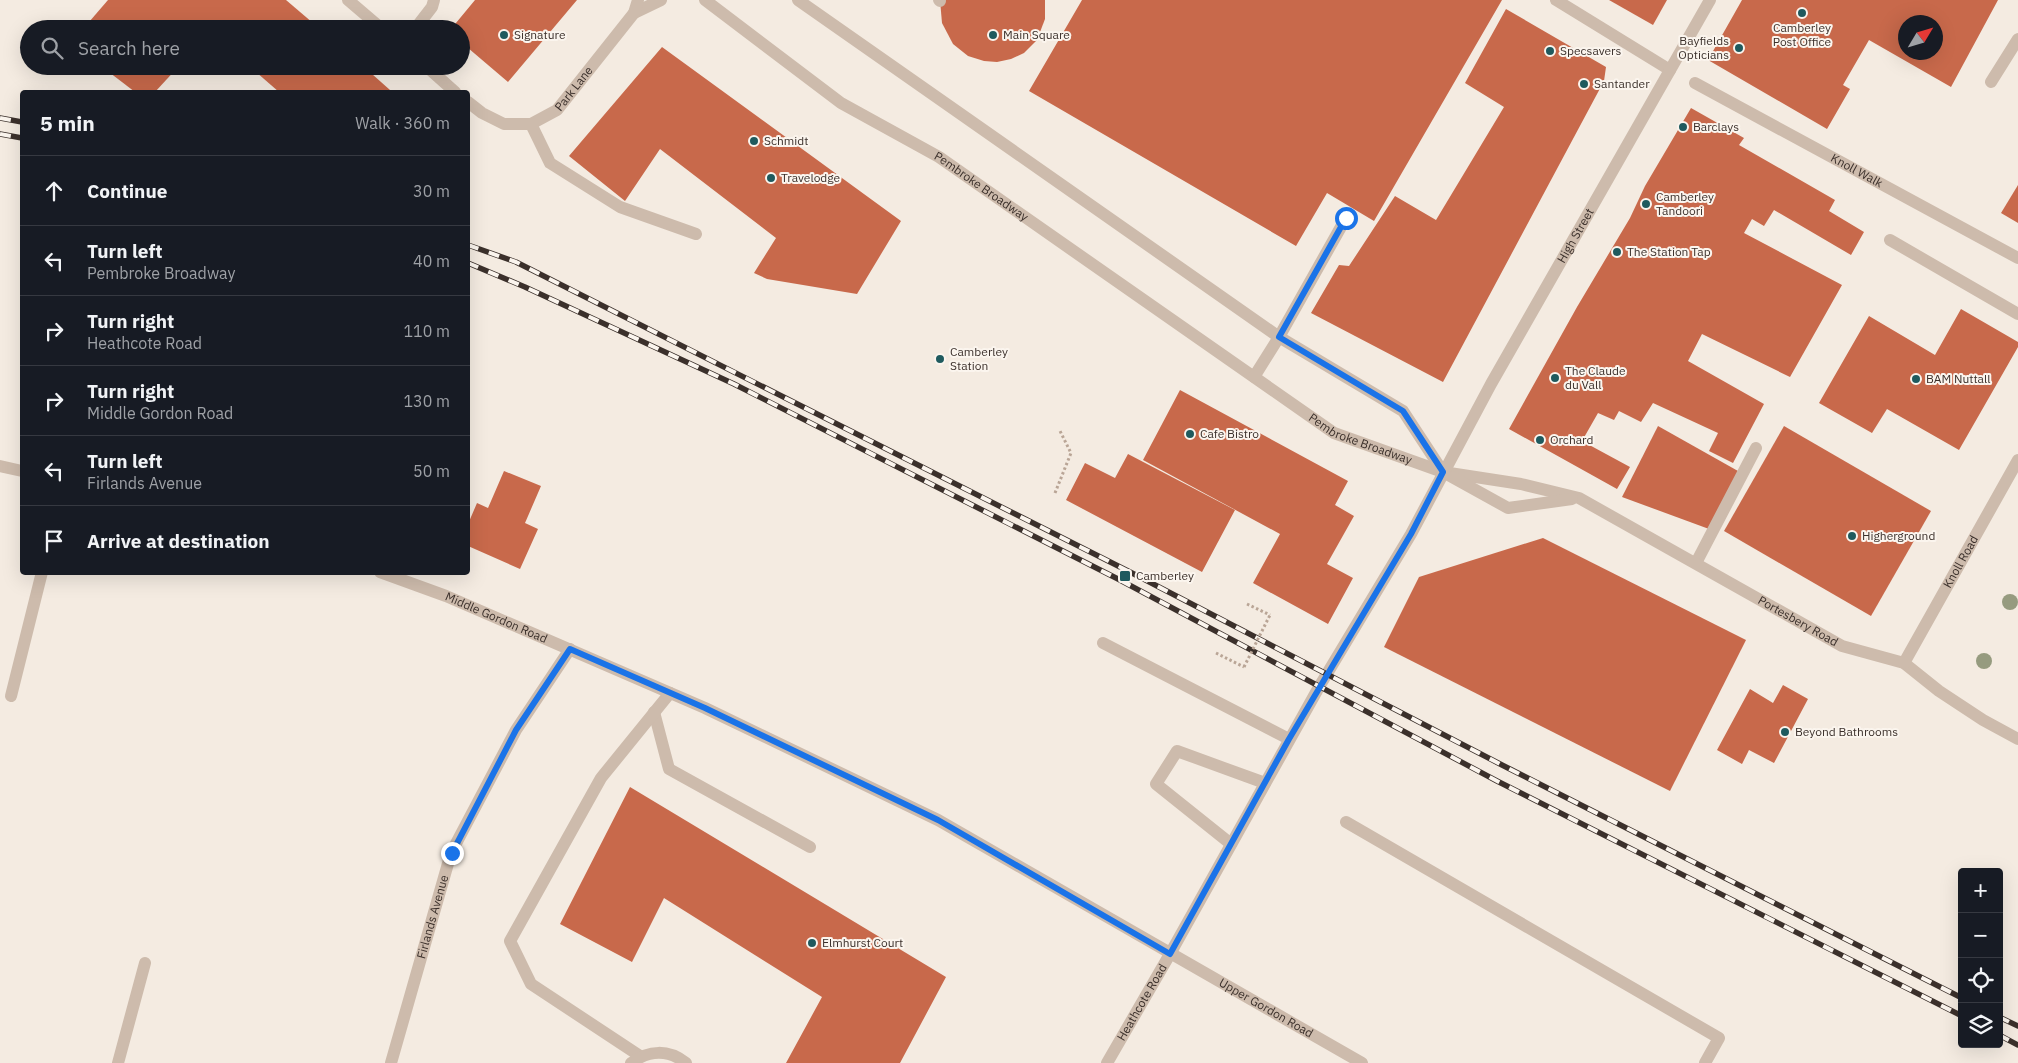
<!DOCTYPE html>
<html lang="en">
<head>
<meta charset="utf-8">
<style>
	:root { --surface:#171b24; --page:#20242c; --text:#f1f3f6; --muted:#9ea1a6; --line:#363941 }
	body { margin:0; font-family:"IBM Plex Sans",sans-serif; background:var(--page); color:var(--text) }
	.controls { position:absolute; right:15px; bottom:15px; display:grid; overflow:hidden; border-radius:5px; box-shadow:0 5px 20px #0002 }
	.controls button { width:45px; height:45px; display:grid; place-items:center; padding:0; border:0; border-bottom:1px solid var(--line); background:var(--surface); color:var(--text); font:25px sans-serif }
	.compass { position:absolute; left:1898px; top:15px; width:45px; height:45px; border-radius:50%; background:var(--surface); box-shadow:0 5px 20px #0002; rotate:52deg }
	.stop { position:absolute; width:15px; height:15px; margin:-11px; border:4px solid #1a73e8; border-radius:50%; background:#fff }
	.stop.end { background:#1a73e8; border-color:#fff; box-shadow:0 1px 5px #0008 }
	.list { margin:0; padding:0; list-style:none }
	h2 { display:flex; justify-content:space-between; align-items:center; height:65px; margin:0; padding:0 20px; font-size:21px }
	h2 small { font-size:16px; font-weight:400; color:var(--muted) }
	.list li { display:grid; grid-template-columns:32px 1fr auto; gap:15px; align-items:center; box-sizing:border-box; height:70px; padding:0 20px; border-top:1px solid var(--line) }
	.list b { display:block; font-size:19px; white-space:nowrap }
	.list p { margin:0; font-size:16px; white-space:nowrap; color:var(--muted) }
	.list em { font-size:16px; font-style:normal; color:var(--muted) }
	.icon { flex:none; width:28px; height:28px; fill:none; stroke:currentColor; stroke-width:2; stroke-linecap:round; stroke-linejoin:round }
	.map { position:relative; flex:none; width:2018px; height:1063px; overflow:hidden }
	.search { position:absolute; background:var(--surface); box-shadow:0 5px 20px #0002; left:20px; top:20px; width:450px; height:55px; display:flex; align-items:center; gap:12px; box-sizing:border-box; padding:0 18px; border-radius:28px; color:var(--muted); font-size:19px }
	.panel { position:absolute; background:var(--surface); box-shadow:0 5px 20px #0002; left:20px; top:90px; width:450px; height:485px; border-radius:5px }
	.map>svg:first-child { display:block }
</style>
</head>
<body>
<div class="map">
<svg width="2018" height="1063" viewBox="0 0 2018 1063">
	<rect width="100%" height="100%" fill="#f4ebe1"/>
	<g fill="#c8694b" fill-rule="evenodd">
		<polygon points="108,0 286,0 320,29 83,29"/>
		<polygon points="475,0 577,0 508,82 461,42 461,29 451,29"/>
		<polygon points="940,0 1045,0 1045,19 1037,40 1024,53 1011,59 997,62 984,61 968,56 953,44 942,23"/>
		<polygon points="1082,0 1502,0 1374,221 1327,193 1296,246 1029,91"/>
		<polygon points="1609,0 1667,0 1653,25"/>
		<path d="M1742,0H1998L1951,87L1869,40L1843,85L1850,89L1827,129L1708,60ZM1906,22H1936V52H1906Z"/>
		<polygon points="1506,9 1606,67 1604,81 1443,382 1311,313 1339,265 1349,266 1395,196 1436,220 1504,107 1465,83"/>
		<polygon points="662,47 901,221 857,294 767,279 754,273 776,238 660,149 625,201 569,156"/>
		<polygon points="101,66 179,66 155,92 135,92"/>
		<polygon points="249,66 363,66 390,90 388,92 279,92"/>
		<polygon points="1691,108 1744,138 1739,145 1835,200 1829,211 1864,232 1851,255 1774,210 1764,226 1752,219 1744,233 1842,285 1790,377 1702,334 1688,361 1764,404 1733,463 1709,451 1718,433 1653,403 1641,422 1619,411 1614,420 1598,413 1582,441 1630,467 1617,489 1509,429 1577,307 1630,218 1645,186"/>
		<polygon points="2018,185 2018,223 2001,213"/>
		<polygon points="1961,309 2018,342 2018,347 1959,450 1887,409 1872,433 1819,403 1869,316 1935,355"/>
		<polygon points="1180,390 1348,481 1335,505 1354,516 1327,564 1353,578 1328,624 1253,583 1280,534 1143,460"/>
		<polygon points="1658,426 1738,471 1709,529 1622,497"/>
		<polygon points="1784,426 1931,511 1871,616 1724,531"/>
		<polygon points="1128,454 1235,510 1202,572 1066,500 1085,463 1115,478"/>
		<polygon points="504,471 541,486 525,523 538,529 520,569 468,546 468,524 477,503 488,508"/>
		<polygon points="1543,538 1746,640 1670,791 1384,647 1419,577"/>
		<polygon points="1783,685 1808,699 1774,763 1749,750 1742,764 1717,750 1750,689 1773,703"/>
		<polygon points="630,787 946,977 900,1063 786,1063 822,997 664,898 632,962 560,924"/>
	</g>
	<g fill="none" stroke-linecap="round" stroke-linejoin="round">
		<g stroke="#b9a596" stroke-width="3" stroke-dasharray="2.5 2.5" stroke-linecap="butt">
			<polyline points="1055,493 1071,453 1059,429"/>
			<polyline points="1247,604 1270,615"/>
			<polyline points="1216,653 1244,667"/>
		</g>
		<g stroke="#cdbbac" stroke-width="12">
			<polyline points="939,0 940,1"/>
			<polyline points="415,29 432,7 434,0"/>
			<polyline points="1991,82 2018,39"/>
			<polyline points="531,124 550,163 620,207 696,234"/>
			<polyline points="1890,240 2018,314"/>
			<polyline points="1279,337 1346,218"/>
			<polyline points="1696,563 1756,448"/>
			<polyline points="1103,643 1289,739"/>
			<polyline points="11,696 42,572"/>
			<polyline points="654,712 669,769 810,847"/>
			<polyline points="1346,822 1719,1038 1705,1063"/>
			<polyline points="1231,844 1156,784 1177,751 1265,783"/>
			<polyline points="640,1056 531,984 510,941 601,778 670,693"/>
			<polyline points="118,1063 145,963"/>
			<path d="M631,1063C649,1050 668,1049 686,1063"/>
		</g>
		<path stroke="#cdbbac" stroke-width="12" id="s1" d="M1695,83L2018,258"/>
		<g stroke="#cdbbac" stroke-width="12">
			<polyline points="348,0 382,29"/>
			<path id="s2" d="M705,0L841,103L939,157L1334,433L1443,472L1521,484L1579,498L1842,646L1904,663L1939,691L1983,720L2018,739"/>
			<polyline points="798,0 1279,337 1403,411 1443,472 1508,508 1572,499"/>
			<polyline points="1556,0 1670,70"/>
			<polyline points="634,13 661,0"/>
			<polyline points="426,66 455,92"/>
			<path id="s3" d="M468,102L482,113L504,124H531L557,110L634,13L638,0"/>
			<polyline points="1254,377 1279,337"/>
			<polyline points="0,466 22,471"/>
			<path id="s4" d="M380,572L446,596L705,708L938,820L1362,1063"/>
			<path id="s5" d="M1904,663L2018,460"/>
			<path id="s6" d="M391,1063L451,853L516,730L570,649"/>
			<path id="s7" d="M1107,1063L1170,954L1319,687L1411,534L1491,384L1710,0"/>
		</g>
		<g stroke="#3b302b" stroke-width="5.5">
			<g id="rail">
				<polyline points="0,118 22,122"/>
				<polyline points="0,134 22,138"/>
				<polyline points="468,245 516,262 1132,573 1502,765 1962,998"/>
				<polyline points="468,263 525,287 734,384 1118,579 1497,781 1962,1016"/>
				<polyline points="1999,1017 2018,1026"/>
				<polyline points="1999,1035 2018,1045"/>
			</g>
		</g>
		<use href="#rail" stroke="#fbf5ee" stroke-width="4" stroke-dasharray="11" stroke-linecap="butt"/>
		<polyline stroke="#b9a596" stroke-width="3" stroke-dasharray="2.5 2.5" stroke-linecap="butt" points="1244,667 1270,615"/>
	</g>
	<g fill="#969b7f">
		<circle cx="2010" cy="602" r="8"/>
		<circle cx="1984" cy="661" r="8"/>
	</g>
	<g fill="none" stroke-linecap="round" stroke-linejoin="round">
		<polyline stroke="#1a73e8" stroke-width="6" points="452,853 516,730 570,649 705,708 938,820 1170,954 1289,739 1411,534 1443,472 1403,411 1279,337 1346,218"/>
	</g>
	<g fill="#1f5a5e" stroke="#fbf5ee" stroke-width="2">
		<circle cx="1802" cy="13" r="5"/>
		<circle cx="504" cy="35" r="5"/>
		<circle cx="993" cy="35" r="5"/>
		<circle cx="1739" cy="48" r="5"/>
		<circle cx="1550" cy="51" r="5"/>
		<circle cx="1584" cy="84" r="5"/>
		<circle cx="1683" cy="127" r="5"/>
		<circle cx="754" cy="141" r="5"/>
		<circle cx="771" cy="178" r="5"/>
		<circle cx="1646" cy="204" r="5"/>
		<circle cx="1617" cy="252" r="5"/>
		<circle cx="940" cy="359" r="5"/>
		<circle cx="1555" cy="378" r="5"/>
		<circle cx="1916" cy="379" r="5"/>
		<circle cx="1190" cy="434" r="5"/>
		<circle cx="1540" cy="440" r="5"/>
		<circle cx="1852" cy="536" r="5"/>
		<rect x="1119" y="570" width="12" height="12" rx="2.5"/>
		<circle cx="1785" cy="732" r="5"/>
		<circle cx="812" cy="943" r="5"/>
	</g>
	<g text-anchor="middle" stroke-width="4" stroke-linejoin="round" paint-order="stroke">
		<g font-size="12" fill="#3b302b" stroke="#fbf5ee" text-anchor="start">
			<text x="1802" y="32" text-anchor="middle">Camberley<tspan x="1802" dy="14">Post Office</tspan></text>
			<text x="514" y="39">Signature</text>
			<text x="1003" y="39">Main Square</text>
			<text x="1729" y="45" text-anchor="end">Bayfields<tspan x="1729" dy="14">Opticians</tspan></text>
			<text x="1560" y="55">Specsavers</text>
			<text x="1594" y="88">Santander</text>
			<text x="1693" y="131">Barclays</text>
			<text x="764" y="145">Schmidt</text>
			<text x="781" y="182">Travelodge</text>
			<text x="1656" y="201">Camberley<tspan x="1656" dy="14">Tandoori</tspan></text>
			<text x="1627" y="256">The Station Tap</text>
			<text x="950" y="356">Camberley<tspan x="950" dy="14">Station</tspan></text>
			<text x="1565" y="375">The Claude<tspan x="1565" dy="14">du Vall</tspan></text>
			<text x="1926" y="383">BAM Nuttall</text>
			<text x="1200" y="438">Cafe Bistro</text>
			<text x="1550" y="444">Orchard</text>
			<text x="1862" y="540">Higherground</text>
			<text x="1136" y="580">Camberley</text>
			<text x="1795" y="736">Beyond Bathrooms</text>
			<text x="822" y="947">Elmhurst Court</text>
		</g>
		<g font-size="12" fill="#3b302b" stroke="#fbf5ee">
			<text dy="4" stroke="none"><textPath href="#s3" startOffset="126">Park Lane</textPath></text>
			<text dy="4" stroke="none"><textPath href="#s1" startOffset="184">Knoll Walk</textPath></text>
			<text dy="4" stroke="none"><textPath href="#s2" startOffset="334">Pembroke Broadway</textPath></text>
			<text dy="4" stroke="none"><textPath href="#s7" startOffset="951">High Street</textPath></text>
			<text dy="4" stroke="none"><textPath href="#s2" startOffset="791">Pembroke Broadway</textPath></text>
			<text dy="4" stroke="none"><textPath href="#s5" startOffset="116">Knoll Road</textPath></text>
			<text dy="4" stroke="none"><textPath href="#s4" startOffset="125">Middle Gordon Road</textPath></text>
			<text dy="4" stroke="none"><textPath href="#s2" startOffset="1270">Portesbery Road</textPath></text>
			<text dy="4" stroke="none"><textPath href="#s6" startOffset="152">Firlands Avenue</textPath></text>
			<text dy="4" stroke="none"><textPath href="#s7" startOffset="70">Heathcote Road</textPath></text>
			<text dy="4" stroke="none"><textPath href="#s4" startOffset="989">Upper Gordon Road</textPath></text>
		</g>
	</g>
</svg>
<div class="controls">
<button>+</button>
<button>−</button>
<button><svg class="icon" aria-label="locate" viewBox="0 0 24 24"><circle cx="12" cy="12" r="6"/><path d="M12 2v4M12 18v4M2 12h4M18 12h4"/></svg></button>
<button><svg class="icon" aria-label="layers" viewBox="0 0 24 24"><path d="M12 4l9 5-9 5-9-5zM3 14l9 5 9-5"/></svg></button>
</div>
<svg class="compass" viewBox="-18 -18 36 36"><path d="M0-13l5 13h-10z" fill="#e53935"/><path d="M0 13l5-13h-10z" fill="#9ea1a6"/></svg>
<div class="stop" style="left:1346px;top:218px"></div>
<div class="stop end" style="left:452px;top:853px"></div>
<div class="search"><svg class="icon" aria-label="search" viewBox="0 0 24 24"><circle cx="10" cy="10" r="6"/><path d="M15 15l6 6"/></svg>Search here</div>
<section class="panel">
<h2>5 min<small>Walk · 360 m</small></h2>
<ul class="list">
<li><svg class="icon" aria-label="ahead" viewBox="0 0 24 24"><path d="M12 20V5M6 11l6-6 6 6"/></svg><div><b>Continue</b></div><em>30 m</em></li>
<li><svg class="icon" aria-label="left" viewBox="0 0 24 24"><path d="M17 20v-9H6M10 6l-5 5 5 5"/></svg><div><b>Turn left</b><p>Pembroke Broadway</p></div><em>40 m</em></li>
<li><svg class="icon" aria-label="right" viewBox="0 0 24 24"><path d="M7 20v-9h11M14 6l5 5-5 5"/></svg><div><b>Turn right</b><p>Heathcote Road</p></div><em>110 m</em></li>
<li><svg class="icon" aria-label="right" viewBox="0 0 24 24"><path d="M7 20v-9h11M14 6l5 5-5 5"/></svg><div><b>Turn right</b><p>Middle Gordon Road</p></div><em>130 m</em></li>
<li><svg class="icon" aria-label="left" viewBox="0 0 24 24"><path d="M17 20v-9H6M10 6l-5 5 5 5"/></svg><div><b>Turn left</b><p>Firlands Avenue</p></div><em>50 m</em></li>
<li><svg class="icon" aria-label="arrive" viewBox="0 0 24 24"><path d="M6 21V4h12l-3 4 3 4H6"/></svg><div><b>Arrive at destination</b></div></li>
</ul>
</section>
</div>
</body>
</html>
